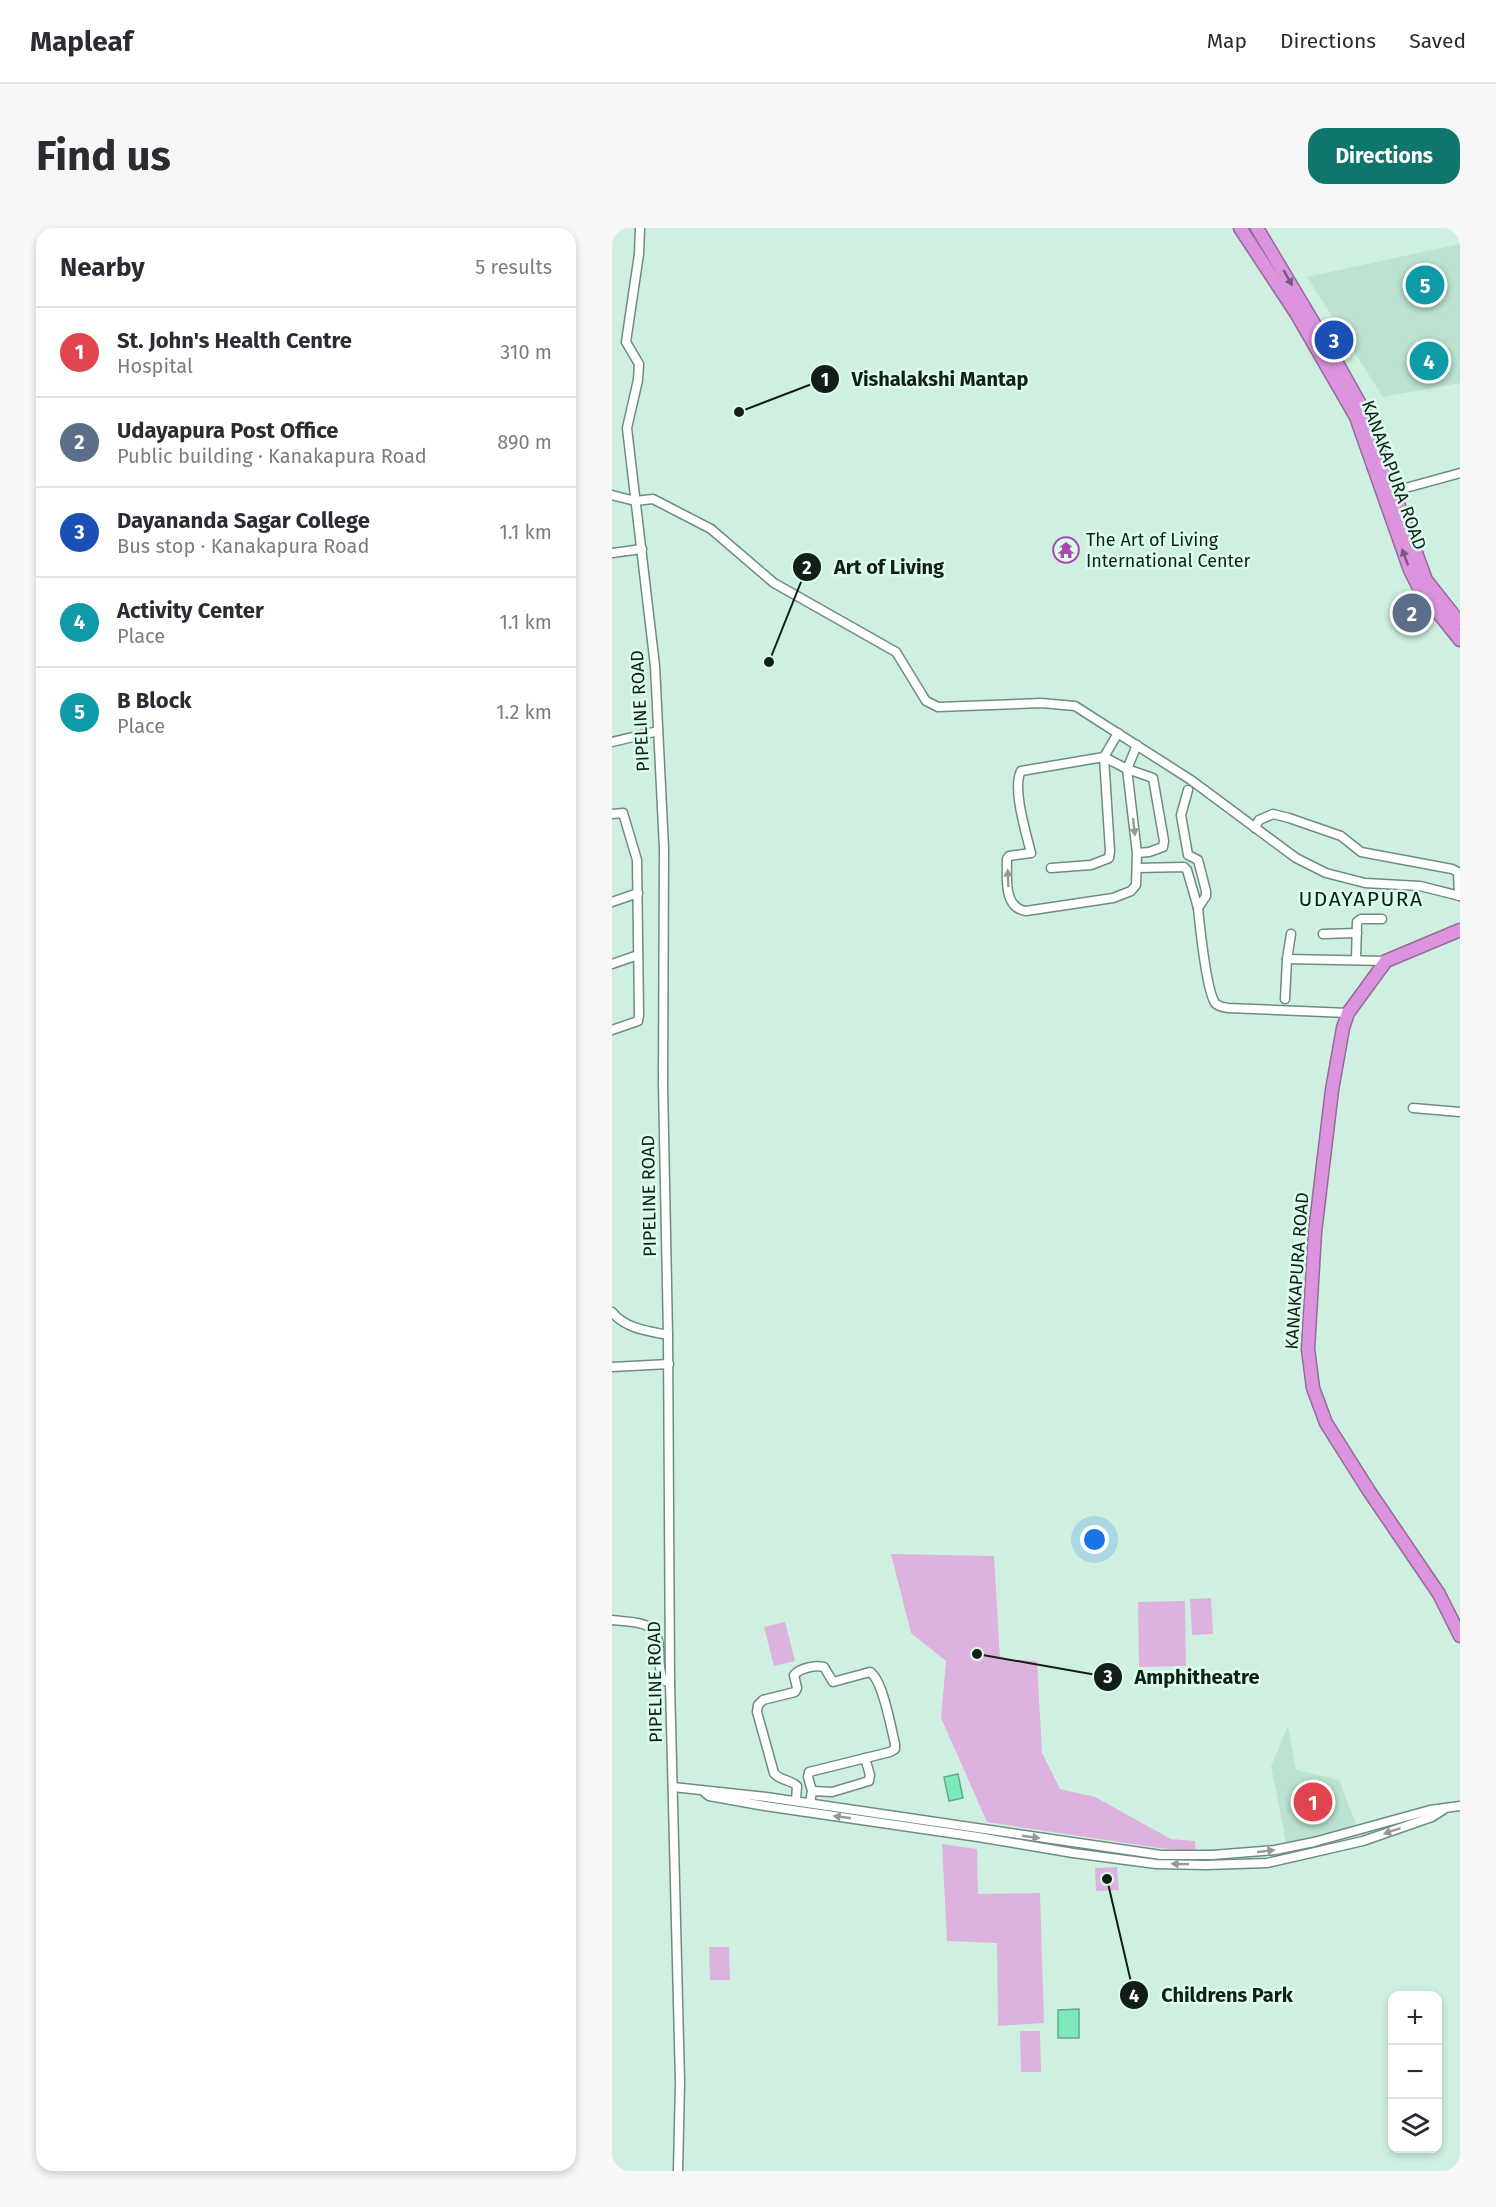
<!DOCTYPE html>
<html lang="en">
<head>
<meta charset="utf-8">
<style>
	:root { --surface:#fff; --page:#f7f7f7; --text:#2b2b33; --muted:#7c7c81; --line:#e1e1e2; --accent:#0f766e }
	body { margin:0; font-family:"Fira Sans",sans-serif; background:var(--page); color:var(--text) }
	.controls { position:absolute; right:18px; bottom:18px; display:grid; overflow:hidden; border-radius:12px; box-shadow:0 3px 9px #0003 }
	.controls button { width:54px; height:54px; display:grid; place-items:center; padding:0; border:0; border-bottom:2px solid var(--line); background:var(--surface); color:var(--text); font:30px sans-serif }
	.you { position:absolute; left:483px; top:1312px; width:21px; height:21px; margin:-15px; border:4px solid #fff; border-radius:50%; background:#1a73e8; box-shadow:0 0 0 9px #1a73e833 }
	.badge { display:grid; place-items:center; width:39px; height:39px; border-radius:50%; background:var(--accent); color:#fff; font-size:20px; font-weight:700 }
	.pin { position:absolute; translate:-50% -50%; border:3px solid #fff; box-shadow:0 2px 6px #0006 }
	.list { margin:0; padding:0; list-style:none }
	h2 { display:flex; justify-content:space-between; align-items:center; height:78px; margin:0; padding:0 24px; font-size:26px }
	h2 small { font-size:20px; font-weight:400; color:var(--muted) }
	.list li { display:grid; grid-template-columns:39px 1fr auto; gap:18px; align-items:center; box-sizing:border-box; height:90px; padding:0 24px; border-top:2px solid var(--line) }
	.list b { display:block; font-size:22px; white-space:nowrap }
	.list p { margin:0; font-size:20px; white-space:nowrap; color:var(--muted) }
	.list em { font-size:20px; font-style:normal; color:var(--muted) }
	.icon { flex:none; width:33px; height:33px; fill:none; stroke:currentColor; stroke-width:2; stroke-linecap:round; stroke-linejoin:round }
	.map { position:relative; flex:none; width:848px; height:1943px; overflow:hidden; border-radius:18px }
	header { display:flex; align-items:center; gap:36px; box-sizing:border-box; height:84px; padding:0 30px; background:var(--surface); border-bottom:2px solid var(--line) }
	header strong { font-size:28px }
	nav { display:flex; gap:33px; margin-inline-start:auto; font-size:21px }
	.intro { display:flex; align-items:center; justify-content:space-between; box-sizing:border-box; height:144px; padding:0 36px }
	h1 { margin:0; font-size:42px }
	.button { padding:15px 27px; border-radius:18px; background:var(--accent); color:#fff; font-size:21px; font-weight:700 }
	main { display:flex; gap:36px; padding:0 36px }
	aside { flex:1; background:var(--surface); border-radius:18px; box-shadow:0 3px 9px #0003 }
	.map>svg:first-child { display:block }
</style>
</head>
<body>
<header>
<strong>Mapleaf</strong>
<nav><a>Map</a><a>Directions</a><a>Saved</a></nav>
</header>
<div class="intro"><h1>Find us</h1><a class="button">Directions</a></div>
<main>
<aside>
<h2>Nearby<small>5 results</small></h2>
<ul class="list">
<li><span class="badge" style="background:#e0444e">1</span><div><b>St. John's Health Centre</b><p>Hospital</p></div><em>310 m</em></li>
<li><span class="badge" style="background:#5c6f8a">2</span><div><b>Udayapura Post Office</b><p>Public building · Kanakapura Road</p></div><em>890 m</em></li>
<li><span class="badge" style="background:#1a4fb4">3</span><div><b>Dayananda Sagar College</b><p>Bus stop · Kanakapura Road</p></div><em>1.1 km</em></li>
<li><span class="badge" style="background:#0f9aa8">4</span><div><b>Activity Center</b><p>Place</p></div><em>1.1 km</em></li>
<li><span class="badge" style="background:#0f9aa8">5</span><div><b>B Block</b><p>Place</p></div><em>1.2 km</em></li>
</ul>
</aside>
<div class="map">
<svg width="848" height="1943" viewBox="0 0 848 1943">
	<rect width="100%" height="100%" fill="#cff0e0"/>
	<g fill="#bbe3d0">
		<polygon points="848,16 848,155 771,169 695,49"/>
		<polygon points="676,1498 684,1542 727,1552 744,1596 726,1603 674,1614 659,1538"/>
	</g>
	<g fill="#deb2de">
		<polygon points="279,1326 382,1328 388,1431 425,1433 430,1525 448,1561 483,1569 559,1611 583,1613 584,1624 547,1620 375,1594 329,1490 334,1433 299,1405"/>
		<polygon points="599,1370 601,1406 580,1407 578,1371"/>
		<polygon points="573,1373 574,1438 527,1439 526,1374"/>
		<polygon points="173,1394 183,1433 162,1438 152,1399"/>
		<polygon points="330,1616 365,1621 366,1666 428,1665 432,1795 386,1798 385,1715 335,1713"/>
		<polygon points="505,1639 507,1662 484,1663 483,1640"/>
		<polygon points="97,1719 117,1719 118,1752 98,1752"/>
		<polygon points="408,1803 428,1803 429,1844 409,1844"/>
	</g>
	<g fill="#7ee8bd" stroke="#5eab8c" stroke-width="1.5">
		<polygon points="346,1546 351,1570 337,1573 332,1549"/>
		<polygon points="467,1781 467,1810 446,1810 446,1782"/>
	</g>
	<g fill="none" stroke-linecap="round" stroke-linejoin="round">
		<g stroke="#6f8d7f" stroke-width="11">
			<g id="minor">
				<polyline points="28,0 27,26 14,114 27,136 26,152 15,200 43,438 52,620 51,856 56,1107 58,1455 68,1854 66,1943"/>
				<polyline points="779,264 848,245"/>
				<polyline points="0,267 23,273 41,271 99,301 162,355 284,424 314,473 326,479 429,475 463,478 579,552 684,630 714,645 753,655 808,658 848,668"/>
				<polyline points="0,325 30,321"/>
				<polyline points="0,514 46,503"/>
				<path d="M576,562L569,587L576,627L586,632L594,663V668L586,680C588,699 594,761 603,775C607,779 611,779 616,780L736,785"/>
				<polyline points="0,586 11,585 25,632 27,787 26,793 0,802"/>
				<polyline points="643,600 647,592 661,586 677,590 729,608 749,624 840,641 846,644 847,668"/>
				<path d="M525,625L537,624L551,619L552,613L541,550L515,541L492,529L409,543C400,560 414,605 419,625L397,628L395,631C395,649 391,680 414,683L501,670L519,663L524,657L525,625L515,541L525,517"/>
				<polyline points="439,640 479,637 497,630 498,623 492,529 506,505"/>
				<polyline points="525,640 572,639 575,642 586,680"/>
				<polyline points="0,674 26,665"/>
				<polyline points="711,706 745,705"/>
				<polyline points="675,731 774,733"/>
				<polyline points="744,732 745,694 749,691 770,691"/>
				<polyline points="0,736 26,727"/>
				<polyline points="673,771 675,731 679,706"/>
				<polyline points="801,880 848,884"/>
				<path d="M0,1084C14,1101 36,1103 56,1107"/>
				<polyline points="0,1139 57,1136"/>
				<path d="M0,1392C23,1395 44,1391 47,1419C48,1431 46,1440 51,1452L58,1455"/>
				<polyline points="61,1559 154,1569 549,1627 600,1627 663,1622 702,1614 818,1582 848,1578"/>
				<polyline points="91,1563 97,1568 153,1578 366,1609 461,1625 544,1636 594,1637 655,1635 751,1613 820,1589 831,1582"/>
				<polyline points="200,1563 220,1564 257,1553 258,1547 253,1530"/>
				<path d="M184,1573L185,1558C178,1551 168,1553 162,1545L145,1484L146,1477L151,1472L183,1464L185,1460L182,1447C188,1440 203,1437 212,1439L221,1454L258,1444C271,1452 279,1500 283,1516V1521L278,1524L197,1544L196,1549L200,1563L198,1575"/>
			</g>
		</g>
		<g stroke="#956b99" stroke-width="15">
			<g id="highway">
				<polyline points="628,0 684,85 744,189 798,342 808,362 848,412"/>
				<polyline points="645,0 716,119 753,185 814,352 848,395"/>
				<polyline points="848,702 774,733 736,785 731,800 720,862 703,1004 696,1121 701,1160 714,1195 757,1263 827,1366 848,1408"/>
			</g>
		</g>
		<use href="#minor" stroke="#fff" stroke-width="8"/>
		<use href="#highway" stroke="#dc94df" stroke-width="12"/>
	</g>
	<defs><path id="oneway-solid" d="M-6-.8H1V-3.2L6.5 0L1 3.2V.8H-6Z" transform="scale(1.5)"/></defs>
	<g fill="#77597c">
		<use href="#oneway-solid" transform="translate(676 50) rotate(60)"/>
		<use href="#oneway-solid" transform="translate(793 329) rotate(-110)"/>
	</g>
	<g fill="#949a97">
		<use href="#oneway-solid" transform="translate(522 599) rotate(84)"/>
		<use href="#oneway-solid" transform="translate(396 650) rotate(-92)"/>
		<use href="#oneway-solid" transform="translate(230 1589) rotate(-172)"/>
		<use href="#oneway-solid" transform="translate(780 1603) rotate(161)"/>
		<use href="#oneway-solid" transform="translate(419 1609) rotate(8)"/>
		<use href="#oneway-solid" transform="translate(654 1623) rotate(-7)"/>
		<use href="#oneway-solid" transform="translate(568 1636) rotate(-179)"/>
	</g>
	<defs>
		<g id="temple-ring" transform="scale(1.35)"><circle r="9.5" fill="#dcfdee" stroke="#aa48af" stroke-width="1.5"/><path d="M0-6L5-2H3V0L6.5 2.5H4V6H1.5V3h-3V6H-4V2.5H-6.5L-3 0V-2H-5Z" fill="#aa48af"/></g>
	</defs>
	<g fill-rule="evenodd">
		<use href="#temple-ring" x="454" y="322"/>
	</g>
	<g text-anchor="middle" stroke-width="5" stroke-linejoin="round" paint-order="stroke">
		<g font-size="18" fill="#121e18" stroke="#dcfdee">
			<text transform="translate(782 247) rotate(70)" y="6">KANAKAPURA ROAD</text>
			<text transform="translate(28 483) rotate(-93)" y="6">PIPELINE ROAD</text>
			<text transform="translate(37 968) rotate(-91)" y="6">PIPELINE ROAD</text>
			<text transform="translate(685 1043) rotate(-86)" y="6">KANAKAPURA ROAD</text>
			<text transform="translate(43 1454) rotate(-91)" y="6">PIPELINE ROAD</text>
		</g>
		<g font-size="18" fill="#121e18" stroke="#dcfdee" text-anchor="start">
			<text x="474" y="318">The Art of Living<tspan x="474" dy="21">International Center</tspan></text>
		</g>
		<g font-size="21" letter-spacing="1.5" fill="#121e18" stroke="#dcfdee">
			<text x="749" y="678">UDAYAPURA</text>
		</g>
	</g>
	<path fill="none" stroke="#121e18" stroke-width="2" d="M127 184L213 151M157 434L195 339M365 1426L496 1449M495 1651L522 1767"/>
	<g fill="#121e18" stroke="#dcfdee" stroke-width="2">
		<circle cx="127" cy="184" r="6"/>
		<circle cx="157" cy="434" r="6"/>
		<circle cx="365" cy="1426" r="6"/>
		<circle cx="495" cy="1651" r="6"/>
		<circle cx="213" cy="151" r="15"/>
		<circle cx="195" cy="339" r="15"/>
		<circle cx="496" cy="1449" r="15"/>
		<circle cx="522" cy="1767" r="15"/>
	</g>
	<g font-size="18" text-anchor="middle" font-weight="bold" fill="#fff">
		<text x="213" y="158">1</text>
		<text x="195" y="346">2</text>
		<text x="496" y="1455">3</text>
		<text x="522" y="1774">4</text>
	</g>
	<g font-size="20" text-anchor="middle" font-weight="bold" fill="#121e18" stroke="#dcfdee" stroke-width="5" stroke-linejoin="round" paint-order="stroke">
		<text x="328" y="158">Vishalakshi Mantap</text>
		<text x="277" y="346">Art of Living</text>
		<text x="585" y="1456">Amphitheatre</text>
		<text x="615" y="1774">Childrens Park</text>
	</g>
</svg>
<div class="controls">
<button>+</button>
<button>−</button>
<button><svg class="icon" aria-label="layers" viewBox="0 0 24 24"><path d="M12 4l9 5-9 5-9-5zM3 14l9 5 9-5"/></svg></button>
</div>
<div class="you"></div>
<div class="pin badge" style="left:701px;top:1574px;background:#e0444e">1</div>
<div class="pin badge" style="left:800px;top:385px;background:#5c6f8a">2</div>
<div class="pin badge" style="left:722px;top:112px;background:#1a4fb4">3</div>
<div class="pin badge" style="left:817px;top:133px;background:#0f9aa8">4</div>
<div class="pin badge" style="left:813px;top:57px;background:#0f9aa8">5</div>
</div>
</main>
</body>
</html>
